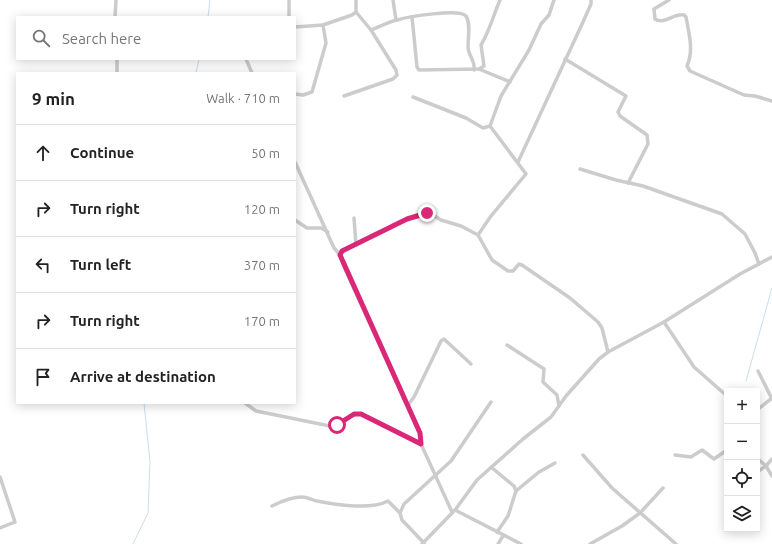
<!DOCTYPE html>
<html lang="en">
<head>
<meta charset="utf-8">
<style>
	:root { --surface:#fff; --page:#f2f2f2; --text:#222; --muted:#767676; --line:#e0e0e0 }
	body { margin:0; font-family:Ubuntu,sans-serif; background:var(--page); color:var(--text) }
	.controls { position:absolute; right:12px; bottom:12px; display:grid; overflow:hidden; border-radius:0px; box-shadow:0 2px 10px #0003 }
	.controls button { width:36px; height:36px; display:grid; place-items:center; padding:0; border:0; border-bottom:1px solid var(--line); background:var(--surface); color:var(--text); font:20px sans-serif }
	.stop { position:absolute; width:12px; height:12px; margin:-9px; border:3px solid #db2777; border-radius:50%; background:#fff }
	.stop.end { background:#db2777; border-color:#fff; box-shadow:0 1px 4px #0008 }
	.list { margin:0; padding:0; list-style:none }
	h2 { display:flex; justify-content:space-between; align-items:center; height:52px; margin:0; padding:0 16px; font-size:17px }
	h2 small { font-size:13px; font-weight:400; color:var(--muted) }
	.list li { display:grid; grid-template-columns:26px 1fr auto; gap:12px; align-items:center; box-sizing:border-box; height:56px; padding:0 16px; border-top:1px solid var(--line) }
	.list b { display:block; font-size:15px; white-space:nowrap }
	.list em { font-size:13px; font-style:normal; color:var(--muted) }
	.icon { flex:none; width:22px; height:22px; fill:none; stroke:currentColor; stroke-width:2; stroke-linecap:round; stroke-linejoin:round }
	.map { position:relative; flex:none; width:772px; height:544px; overflow:hidden }
	.search { position:absolute; background:var(--surface); box-shadow:0 2px 10px #0003; left:16px; top:16px; width:280px; height:44px; display:flex; align-items:center; gap:10px; box-sizing:border-box; padding:0 14px; border-radius:0px; color:var(--muted); font-size:15px }
	.panel { position:absolute; background:var(--surface); box-shadow:0 2px 10px #0003; left:16px; top:72px; width:280px; height:332px; border-radius:0px }
	.map>svg:first-child { display:block }
</style>
</head>
<body>
<div class="map">
<svg width="772" height="544" viewBox="0 0 772 544">
	<rect width="100%" height="100%" fill="#fff"/>
	<g fill="none" stroke-linecap="round" stroke-linejoin="round">
		<g stroke="#c9deec" stroke-width="1">
			<polyline points="208,17 210,0"/>
			<polyline points="196,73 199,59"/>
			<polyline points="746,381 772,288"/>
			<polyline points="133,544 148,513 150,462 144,403"/>
		</g>
		<g stroke="#ccc" stroke-width="3.5">
			<polyline points="393,0 396,20"/>
			<path d="M669,0L654,9L655,19C664,25 674,13 684,15L686,17C689,34 694,50 687,66L690,71L744,95L755,96L772,101"/>
			<polyline points="115,17 116,0"/>
			<polyline points="289,17 289,0"/>
			<path d="M412,17L417,67L419,70L479,69L484,66L481,45C490,30 493,16 500,0"/>
			<polyline points="295,27 323,25 352,15 356,12"/>
			<path d="M371,30C379,27 388,22 397,20C407,17 460,8 466,16C471,24 468,37 468,47C468,55 476,62 474,70"/>
			<polyline points="117,59 117,73"/>
			<polyline points="246,59 252,73"/>
			<polyline points="565,59 626,96 618,112 620,116 647,135 648,144 628,183"/>
			<polyline points="479,69 510,82"/>
			<polyline points="295,94 303,95 312,92 326,43 323,25"/>
			<polyline points="344,96 393,79 397,75 396,70 371,30 356,12 356,0"/>
			<polyline points="413,97 466,118 483,128 490,126"/>
			<polyline points="490,126 501,96 529,50 541,24 549,15 554,0"/>
			<polyline points="295,162 334,248 340,255"/>
			<polyline points="518,162 583,22 591,4 591,0"/>
			<polyline points="580,169 616,180 643,186 722,214 745,234 755,253 759,264"/>
			<polyline points="354,218 356,245"/>
			<polyline points="295,220 307,228 321,228 328,232"/>
			<polyline points="478,235 491,216 526,174 490,126"/>
			<polyline points="664,322 694,367 727,396"/>
			<polyline points="507,345 544,369 543,382 557,395 559,406"/>
			<polyline points="758,371 772,399"/>
			<path d="M245,403L256,411L330,426C342,425 349,413 361,414L421,444"/>
			<polyline points="408,405 414,397 441,341 444,339 471,364"/>
			<polyline points="757,410 772,398"/>
			<polyline points="583,455 612,488 676,544"/>
			<polyline points="675,455 691,457 702,450 714,459 727,450"/>
			<polyline points="757,458 766,466 757,472"/>
			<polyline points="772,459 766,466 772,476"/>
			<polyline points="491,467 514,486 516,491 508,516 497,532"/>
			<polyline points="0,477 15,522 0,528"/>
			<polyline points="516,491 539,472 555,463"/>
			<path d="M272,506C282,501 291,497 302,497C307,497 312,500 317,501C336,505 371,510 388,501L400,513"/>
			<polyline points="455,510 521,544"/>
			<polyline points="452,512 421,444 420,433 344,267 340,255 343,251 407,219 430,213 441,220 461,226 478,235 492,260 508,271 513,271 519,264 522,265 570,298 598,322 602,328 608,352"/>
			<polyline points="424,543 402,520 400,513 404,504 451,461 491,402"/>
			<polyline points="422,544 455,510 477,480 523,439 551,417 566,396 599,359 608,352 664,322 740,274 772,257"/>
			<polyline points="498,544 503,536"/>
			<polyline points="590,544 622,526 640,513 663,488"/>
		</g>
	</g>
	<g fill="none" stroke-linecap="round" stroke-linejoin="round">
		<polyline stroke="#db2777" stroke-width="5" points="337,425 354,414 361,414 421,444 420,433 340,255 342,251 407,219 427,213"/>
	</g>
</svg>
<div class="controls">
<button>+</button>
<button>−</button>
<button><svg class="icon" aria-label="locate" viewBox="0 0 24 24"><circle cx="12" cy="12" r="6"/><path d="M12 2v4M12 18v4M2 12h4M18 12h4"/></svg></button>
<button><svg class="icon" aria-label="layers" viewBox="0 0 24 24"><path d="M12 4l9 5-9 5-9-5zM3 14l9 5 9-5"/></svg></button>
</div>
<div class="stop" style="left:337px;top:425px"></div>
<div class="stop end" style="left:427px;top:213px"></div>
<div class="search"><svg class="icon" aria-label="search" viewBox="0 0 24 24"><circle cx="10" cy="10" r="6"/><path d="M15 15l6 6"/></svg>Search here</div>
<section class="panel">
<h2>9 min<small>Walk · 710 m</small></h2>
<ul class="list">
<li><svg class="icon" aria-label="ahead" viewBox="0 0 24 24"><path d="M12 20V5M6 11l6-6 6 6"/></svg><div><b>Continue</b></div><em>50 m</em></li>
<li><svg class="icon" aria-label="right" viewBox="0 0 24 24"><path d="M7 20v-9h11M14 6l5 5-5 5"/></svg><div><b>Turn right</b></div><em>120 m</em></li>
<li><svg class="icon" aria-label="left" viewBox="0 0 24 24"><path d="M17 20v-9H6M10 6l-5 5 5 5"/></svg><div><b>Turn left</b></div><em>370 m</em></li>
<li><svg class="icon" aria-label="right" viewBox="0 0 24 24"><path d="M7 20v-9h11M14 6l5 5-5 5"/></svg><div><b>Turn right</b></div><em>170 m</em></li>
<li><svg class="icon" aria-label="arrive" viewBox="0 0 24 24"><path d="M6 21V4h12l-3 4 3 4H6"/></svg><div><b>Arrive at destination</b></div></li>
</ul>
</section>
</div>
</body>
</html>
